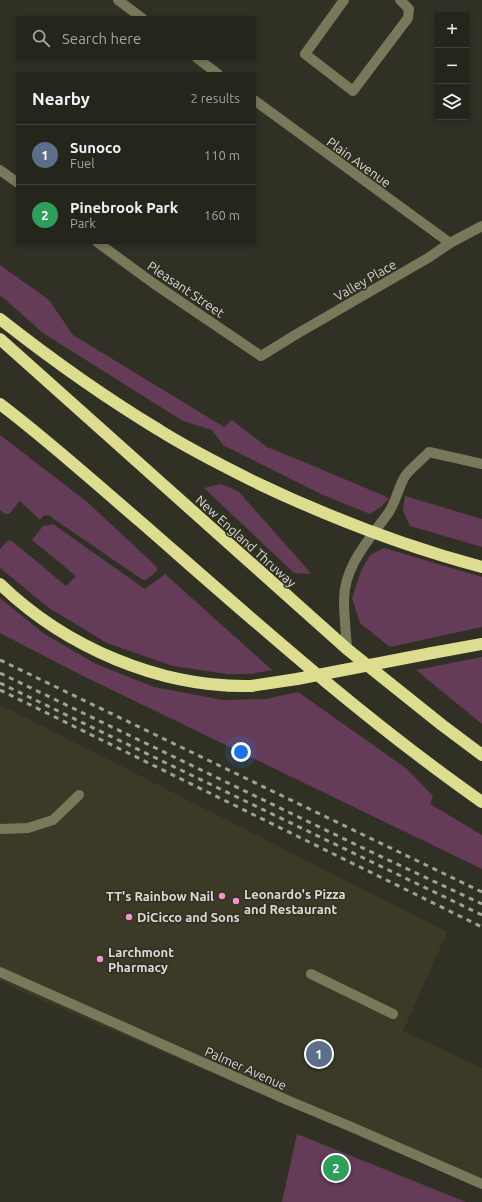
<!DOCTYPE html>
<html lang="en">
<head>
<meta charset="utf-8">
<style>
	:root { --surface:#24251b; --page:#303128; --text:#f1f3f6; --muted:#a3a5a3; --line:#41423a; --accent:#f491d3 }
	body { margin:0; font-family:Ubuntu,sans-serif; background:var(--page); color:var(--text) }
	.controls { position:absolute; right:12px; top:12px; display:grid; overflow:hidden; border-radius:4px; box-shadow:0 2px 6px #0003 }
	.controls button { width:36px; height:36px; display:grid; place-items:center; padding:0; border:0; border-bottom:1px solid var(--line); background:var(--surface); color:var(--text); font:20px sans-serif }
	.you { position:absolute; left:241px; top:752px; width:14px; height:14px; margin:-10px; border:3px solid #fff; border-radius:50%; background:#1a73e8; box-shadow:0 0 0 6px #1a73e833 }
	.badge { display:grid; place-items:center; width:26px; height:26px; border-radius:50%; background:var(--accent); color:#fff; font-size:13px; font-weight:700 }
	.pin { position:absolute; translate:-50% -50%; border:2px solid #fff; box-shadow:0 1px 4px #0006 }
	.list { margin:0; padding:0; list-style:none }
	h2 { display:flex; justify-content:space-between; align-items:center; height:52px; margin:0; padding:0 16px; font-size:17px }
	h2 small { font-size:13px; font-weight:400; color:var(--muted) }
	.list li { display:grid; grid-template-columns:26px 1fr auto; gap:12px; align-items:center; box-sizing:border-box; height:60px; padding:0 16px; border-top:1px solid var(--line) }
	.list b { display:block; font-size:15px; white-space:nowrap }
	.list p { margin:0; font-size:13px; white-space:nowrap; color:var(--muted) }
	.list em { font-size:13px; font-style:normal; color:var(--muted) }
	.icon { flex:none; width:22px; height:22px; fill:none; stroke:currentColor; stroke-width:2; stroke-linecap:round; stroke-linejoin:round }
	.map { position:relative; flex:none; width:482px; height:1202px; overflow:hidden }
	.search { position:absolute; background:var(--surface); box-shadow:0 2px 6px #0003; left:16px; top:16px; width:240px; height:44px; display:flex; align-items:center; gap:10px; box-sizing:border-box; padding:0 14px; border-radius:4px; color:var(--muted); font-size:15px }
	.panel { position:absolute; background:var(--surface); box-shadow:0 2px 6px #0003; left:16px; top:72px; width:240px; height:172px; border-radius:4px }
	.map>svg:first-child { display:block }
</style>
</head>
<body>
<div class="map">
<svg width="482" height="1202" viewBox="0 0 482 1202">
	<rect width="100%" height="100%" fill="#303124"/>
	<polygon fill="#3a3a26" points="0,705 52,731 447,932 403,1031 482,1068 482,1189 25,993 0,980"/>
	<g fill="#653c57">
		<polygon points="0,265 49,300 73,335 224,427 232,420 267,447 309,464 389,498 381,507 370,514 323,495 223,445 212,430 183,421 43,333 0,295"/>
		<polygon points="0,435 86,501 157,567 157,571 146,580 143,580 48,515 43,516 40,520 20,501 9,514 5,514 0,510"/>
		<polygon points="221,484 239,492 303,564 311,574 294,573 204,488"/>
		<polygon points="405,496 482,519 482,547 410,526 403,511"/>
		<polygon points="53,524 145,589 165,574 272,670 250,674 227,674 173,666 107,643 49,608 0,568 0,549 8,540 12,541 66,586 76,576 32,540 43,526"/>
		<polygon points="384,548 482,577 482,627 390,647 360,623 352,598 361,571 370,555"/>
		<polygon points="0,598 43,633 96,664 154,687 223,700 266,699 298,692 407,769 433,796 430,804 482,835 482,869 79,674 0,633"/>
		<polygon points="482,657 482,724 416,670"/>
		<polygon points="297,1134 466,1202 282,1202"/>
	</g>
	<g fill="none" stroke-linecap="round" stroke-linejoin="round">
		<g stroke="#78785a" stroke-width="10">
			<polyline points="118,0 142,18"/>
			<polyline points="344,0 305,54 353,91 408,18 409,9 400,0"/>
			<polyline points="197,58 218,74"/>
			<polyline points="254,100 450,243"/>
			<polyline points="0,170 18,183"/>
			<polyline points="97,242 153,283 261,356 295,335 428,258 450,243 482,226"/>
			<path d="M347,649C346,633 344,617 344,600C344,565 370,539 389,512C396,501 398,489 404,478C407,471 423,459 429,452L482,464"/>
			<polyline points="0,829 28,828 53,820 79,795"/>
			<polyline points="0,972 287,1100 354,1128 482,1184"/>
			<polyline points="311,974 393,1014"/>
		</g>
		<g stroke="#dddd90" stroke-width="12">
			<path d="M0,319C51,359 104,397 159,430C189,449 221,465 253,481C326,516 403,546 482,567"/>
			<polyline points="0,339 347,649 442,725 482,755"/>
			<path d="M0,404C49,441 95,483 142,523C253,620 362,718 482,802"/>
			<path d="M0,584C65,647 160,688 251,686"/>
			<polyline points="432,653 482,644"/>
		</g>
		<g stroke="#a0a197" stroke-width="3" stroke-dasharray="5 5" stroke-linecap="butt">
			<polyline points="0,660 482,892"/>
			<polyline points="0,673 365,849 482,904"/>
			<polyline points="0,683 482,915"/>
			<polyline points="0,690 482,927"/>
		</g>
		<polyline stroke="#dddd90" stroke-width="12" points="251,686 297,679 432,653"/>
	</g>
	<g fill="#f491d3" stroke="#303124" stroke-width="1.5">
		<circle cx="222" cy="896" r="4"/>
		<circle cx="236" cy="901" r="4"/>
		<circle cx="129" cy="917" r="4"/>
		<circle cx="100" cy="959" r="4"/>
	</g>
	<g text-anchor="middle" stroke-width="3" stroke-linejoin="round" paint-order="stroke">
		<g font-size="13" fill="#dbdbd3" stroke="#303124">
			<text transform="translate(359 162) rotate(36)" y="5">Plain Avenue</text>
			<text transform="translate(365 280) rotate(-30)" y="5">Valley Place</text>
			<text transform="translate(186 289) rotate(34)" y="5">Pleasant Street</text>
			<text transform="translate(246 541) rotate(42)" y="5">New England Thruway</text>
			<text transform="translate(246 1068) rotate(24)" y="5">Palmer Avenue</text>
		</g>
		<g font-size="13" font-weight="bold" fill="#dbdbd3" stroke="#303124" text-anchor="start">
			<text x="244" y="899">Leonardo's Pizza<tspan x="244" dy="15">and Restaurant</tspan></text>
			<text x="214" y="901" text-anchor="end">TT's Rainbow Nail</text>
			<text x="137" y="922">DiCicco and Sons</text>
			<text x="108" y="957">Larchmont<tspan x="108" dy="15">Pharmacy</tspan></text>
		</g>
	</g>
</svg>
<div class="controls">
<button>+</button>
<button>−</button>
<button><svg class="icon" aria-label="layers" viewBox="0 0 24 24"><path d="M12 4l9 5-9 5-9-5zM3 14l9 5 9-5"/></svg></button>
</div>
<div class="you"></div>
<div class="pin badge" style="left:319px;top:1054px;background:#5c6f8a">1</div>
<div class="pin badge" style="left:336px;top:1168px;background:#2e9e5b">2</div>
<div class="search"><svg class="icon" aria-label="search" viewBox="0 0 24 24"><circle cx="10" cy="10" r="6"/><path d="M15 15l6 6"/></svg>Search here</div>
<section class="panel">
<h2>Nearby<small>2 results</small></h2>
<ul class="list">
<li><span class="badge" style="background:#5c6f8a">1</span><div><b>Sunoco</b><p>Fuel</p></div><em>110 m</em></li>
<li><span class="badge" style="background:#2e9e5b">2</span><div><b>Pinebrook Park</b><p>Park</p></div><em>160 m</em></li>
</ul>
</section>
</div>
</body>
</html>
